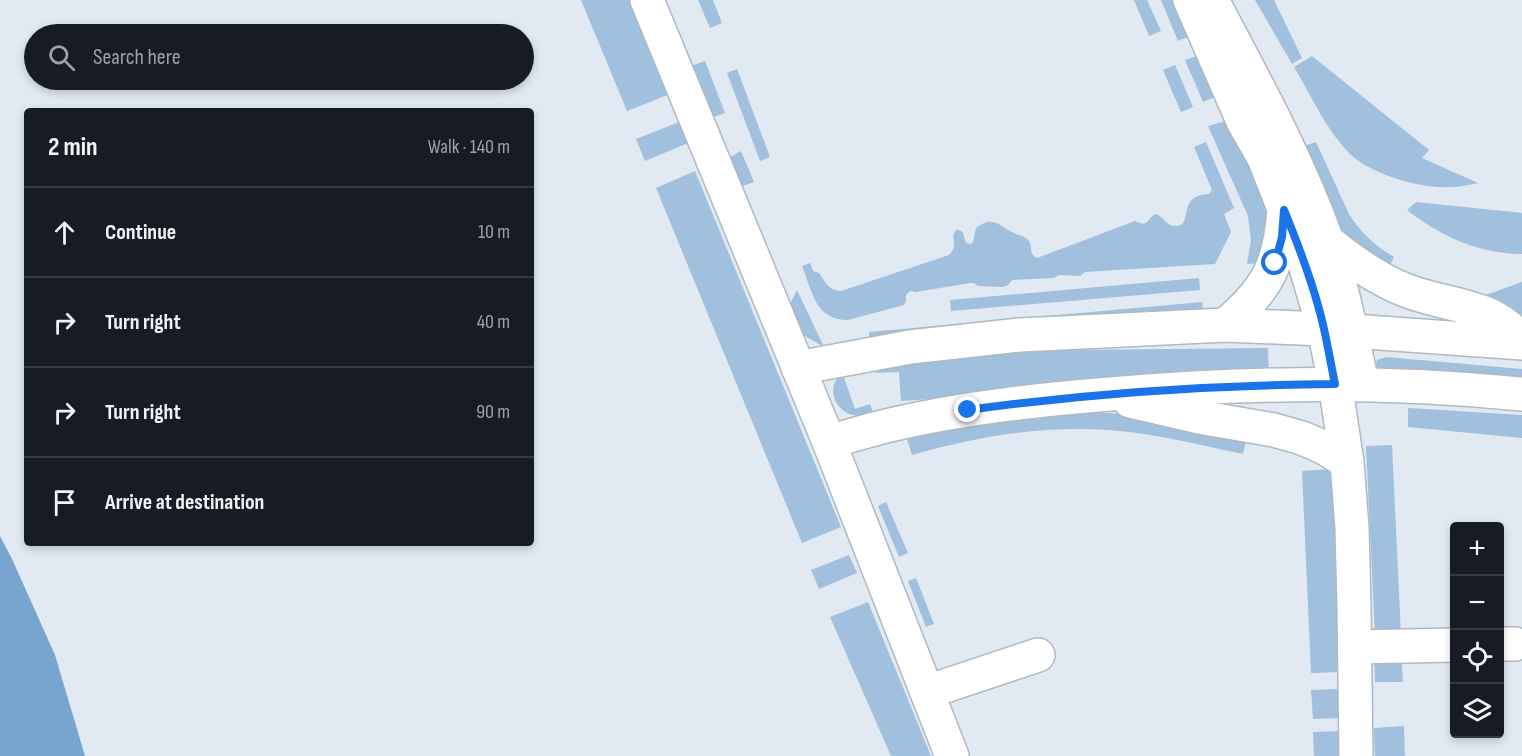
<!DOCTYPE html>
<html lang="en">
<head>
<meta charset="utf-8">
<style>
	:root { --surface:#171b24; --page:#242831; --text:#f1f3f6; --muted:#9ea1a6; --line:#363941 }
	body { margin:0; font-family:"Sofia Sans Condensed",sans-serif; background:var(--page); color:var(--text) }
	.controls { position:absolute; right:18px; bottom:18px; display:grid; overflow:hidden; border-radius:6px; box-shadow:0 3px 9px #0003 }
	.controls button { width:54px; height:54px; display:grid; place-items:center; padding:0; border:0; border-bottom:2px solid var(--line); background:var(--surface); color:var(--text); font:30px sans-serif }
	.stop { position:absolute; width:18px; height:18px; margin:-14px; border:4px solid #1a73e8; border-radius:50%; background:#fff }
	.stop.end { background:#1a73e8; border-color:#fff; box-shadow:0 2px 6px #0008 }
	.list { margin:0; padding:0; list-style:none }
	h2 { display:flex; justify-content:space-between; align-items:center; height:78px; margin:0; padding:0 24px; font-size:26px }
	h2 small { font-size:20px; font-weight:400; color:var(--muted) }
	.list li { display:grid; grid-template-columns:39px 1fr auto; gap:18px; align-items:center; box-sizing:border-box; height:90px; padding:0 24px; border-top:2px solid var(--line) }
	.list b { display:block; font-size:22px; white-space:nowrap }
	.list em { font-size:20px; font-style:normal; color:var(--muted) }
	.icon { flex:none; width:33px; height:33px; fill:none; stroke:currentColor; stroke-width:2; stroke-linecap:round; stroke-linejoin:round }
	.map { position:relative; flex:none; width:1522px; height:756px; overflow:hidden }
	.search { position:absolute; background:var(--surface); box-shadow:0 3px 9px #0003; left:24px; top:24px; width:510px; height:66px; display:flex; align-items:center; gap:15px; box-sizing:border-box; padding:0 21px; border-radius:33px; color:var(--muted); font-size:22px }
	.panel { position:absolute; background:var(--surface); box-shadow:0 3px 9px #0003; left:24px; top:108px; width:510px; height:438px; border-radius:6px }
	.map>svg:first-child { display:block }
</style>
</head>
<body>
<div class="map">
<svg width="1522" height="756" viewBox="0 0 1522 756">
	<rect width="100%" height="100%" fill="#e1eaf2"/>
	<g fill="#a0c0dd">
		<polygon points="581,0 631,0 670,94 627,111"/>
		<polygon points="698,0 713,0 722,23 710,28"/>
		<polygon points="1134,0 1147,0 1161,31 1149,36"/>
		<polygon points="1161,0 1181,0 1195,34 1178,41"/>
		<polygon points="1255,0 1274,0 1302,58 1292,64"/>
		<polygon points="1203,54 1220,95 1203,102 1185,60"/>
		<path d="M1312,56L1429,150L1422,158L1478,183C1469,185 1459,187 1450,187C1420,189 1369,174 1348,152C1325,128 1311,95 1294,67Z"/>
		<polygon points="705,61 725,113 711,118 691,66"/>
		<polygon points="1175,65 1193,107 1181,112 1163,70"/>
		<polygon points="737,69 770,157 760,161 727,73"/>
		<path d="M1229,120L1263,196C1270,218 1267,240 1265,263L1247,264L1251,240L1248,216L1208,126Z"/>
		<polygon points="679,122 688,143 645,161 636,139"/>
		<path d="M1206,142L1234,208L1224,214L1231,232L1215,264L1085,272L1080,276L1059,275L1054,278L1012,280L1008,285L1003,287L978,286L974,283H970L916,292L910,291L906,295V301L904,305L848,320C815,320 812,291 802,266L810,263L813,271L819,273C826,283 828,290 841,291L949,255C955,249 955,244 953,236L956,230H960L963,233L966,243L971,244L973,242L976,228C993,215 998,225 1012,232C1018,236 1025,235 1029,241C1034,249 1027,252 1037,258L1135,221C1149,228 1146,220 1155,214C1164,216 1166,226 1175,226C1195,227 1175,195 1209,194L1212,190L1194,147Z"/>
		<path d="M1316,142L1349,214C1361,233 1375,246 1394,257L1387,271L1345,242L1301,147Z"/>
		<polygon points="741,151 754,182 740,187 728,158"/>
		<polygon points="695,171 841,527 802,543 656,188"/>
		<path d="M1416,202L1522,213V254C1477,253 1442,237 1407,210Z"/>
		<polygon points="1199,278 1200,290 951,311 950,300"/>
		<polygon points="1522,282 1522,318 1480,297"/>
		<polygon points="797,290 824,347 800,333 790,315 790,304"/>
		<polygon points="1202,302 1204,316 870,346 869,332"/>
		<polygon points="1268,348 1269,377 901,401 899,372 876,373 875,365 1004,353 1069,350"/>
		<polygon points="1386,357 1522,369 1522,388 1386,376 1375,368 1377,360"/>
		<path d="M842,372L855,409L870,404L873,412C866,414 860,417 853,415C838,412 828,394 836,380C837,377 840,375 842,372Z"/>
		<polygon points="1408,408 1522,415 1522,438 1408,427"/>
		<path d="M1067,413H1108L1155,417L1247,437L1243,454C1210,447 1177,439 1144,434C1064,422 989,433 912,455L907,439L946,428Z"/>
		<polygon points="1392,445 1401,635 1375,636 1366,446"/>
		<polygon points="1333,469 1341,672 1311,673 1302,471"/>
		<polygon points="886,502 908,553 899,557 878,506"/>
		<polygon points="849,555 857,573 819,589 811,570"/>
		<polygon points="916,578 934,624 926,627 908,581"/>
		<polygon points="868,602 931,756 891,756 830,617"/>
		<polygon points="1401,650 1403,682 1375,682 1374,651"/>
		<polygon points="1339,689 1339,718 1313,719 1311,690"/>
		<polygon points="1404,726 1405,756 1375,756 1374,728"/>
		<polygon points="1339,731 1340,756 1314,756 1313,732"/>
	</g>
	<polygon fill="#78a5cf" points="0,536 12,559 55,655 85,756 0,756"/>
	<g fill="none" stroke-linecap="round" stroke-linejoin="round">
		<g stroke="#b0b8c0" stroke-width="36">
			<g id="minor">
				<polyline points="647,0 829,442 952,756"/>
				<polyline points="1190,0 1243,121 1264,158 1303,257 1324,329 1335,383 1347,462 1352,528 1354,606 1356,756"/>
				<path d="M1212,0C1253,78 1296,155 1326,238C1342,285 1352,335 1362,384"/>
				<path d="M1326,240C1350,260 1375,278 1405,290C1447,307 1491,302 1522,341"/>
				<path d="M1225,325C1267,290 1280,265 1284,210"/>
				<polyline points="798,368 910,347 1020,335 1225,325 1324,329 1522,343"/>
				<polyline points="1130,401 1199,417 1274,430 1302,438 1325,448 1347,462"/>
				<path d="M829,442C849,436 869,430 890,425C967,407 1045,399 1123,393C1256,382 1389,381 1522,394"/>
				<polyline points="1500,644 1515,644"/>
				<polyline points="1355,647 1454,645"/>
				<polyline points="927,692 1038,655"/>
			</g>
		</g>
		<use href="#minor" stroke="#fff" stroke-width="33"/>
	</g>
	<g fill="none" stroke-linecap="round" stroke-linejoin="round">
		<path stroke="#1a73e8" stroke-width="8" d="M968,410C1090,393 1212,385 1335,384C1331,365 1328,347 1324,329C1315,288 1300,249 1284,210L1282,237L1275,263"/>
	</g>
</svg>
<div class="controls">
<button>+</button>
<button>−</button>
<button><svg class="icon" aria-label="locate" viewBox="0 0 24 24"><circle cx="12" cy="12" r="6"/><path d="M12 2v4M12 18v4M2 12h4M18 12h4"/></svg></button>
<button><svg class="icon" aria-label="layers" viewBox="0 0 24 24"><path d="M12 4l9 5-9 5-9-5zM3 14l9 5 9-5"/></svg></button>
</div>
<div class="stop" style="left:1275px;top:263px"></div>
<div class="stop end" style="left:968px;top:410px"></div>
<div class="search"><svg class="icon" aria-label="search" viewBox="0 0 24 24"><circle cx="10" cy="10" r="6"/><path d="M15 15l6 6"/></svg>Search here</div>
<section class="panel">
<h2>2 min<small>Walk · 140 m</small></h2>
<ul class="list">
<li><svg class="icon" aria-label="ahead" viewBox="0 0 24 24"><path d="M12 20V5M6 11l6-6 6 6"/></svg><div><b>Continue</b></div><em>10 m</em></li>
<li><svg class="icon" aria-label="right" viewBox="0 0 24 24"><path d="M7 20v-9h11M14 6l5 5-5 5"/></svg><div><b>Turn right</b></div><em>40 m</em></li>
<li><svg class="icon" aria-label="right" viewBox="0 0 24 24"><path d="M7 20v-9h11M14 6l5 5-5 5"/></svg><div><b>Turn right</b></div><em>90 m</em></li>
<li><svg class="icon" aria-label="arrive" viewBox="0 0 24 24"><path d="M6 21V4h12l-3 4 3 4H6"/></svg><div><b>Arrive at destination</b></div></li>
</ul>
</section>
</div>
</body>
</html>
